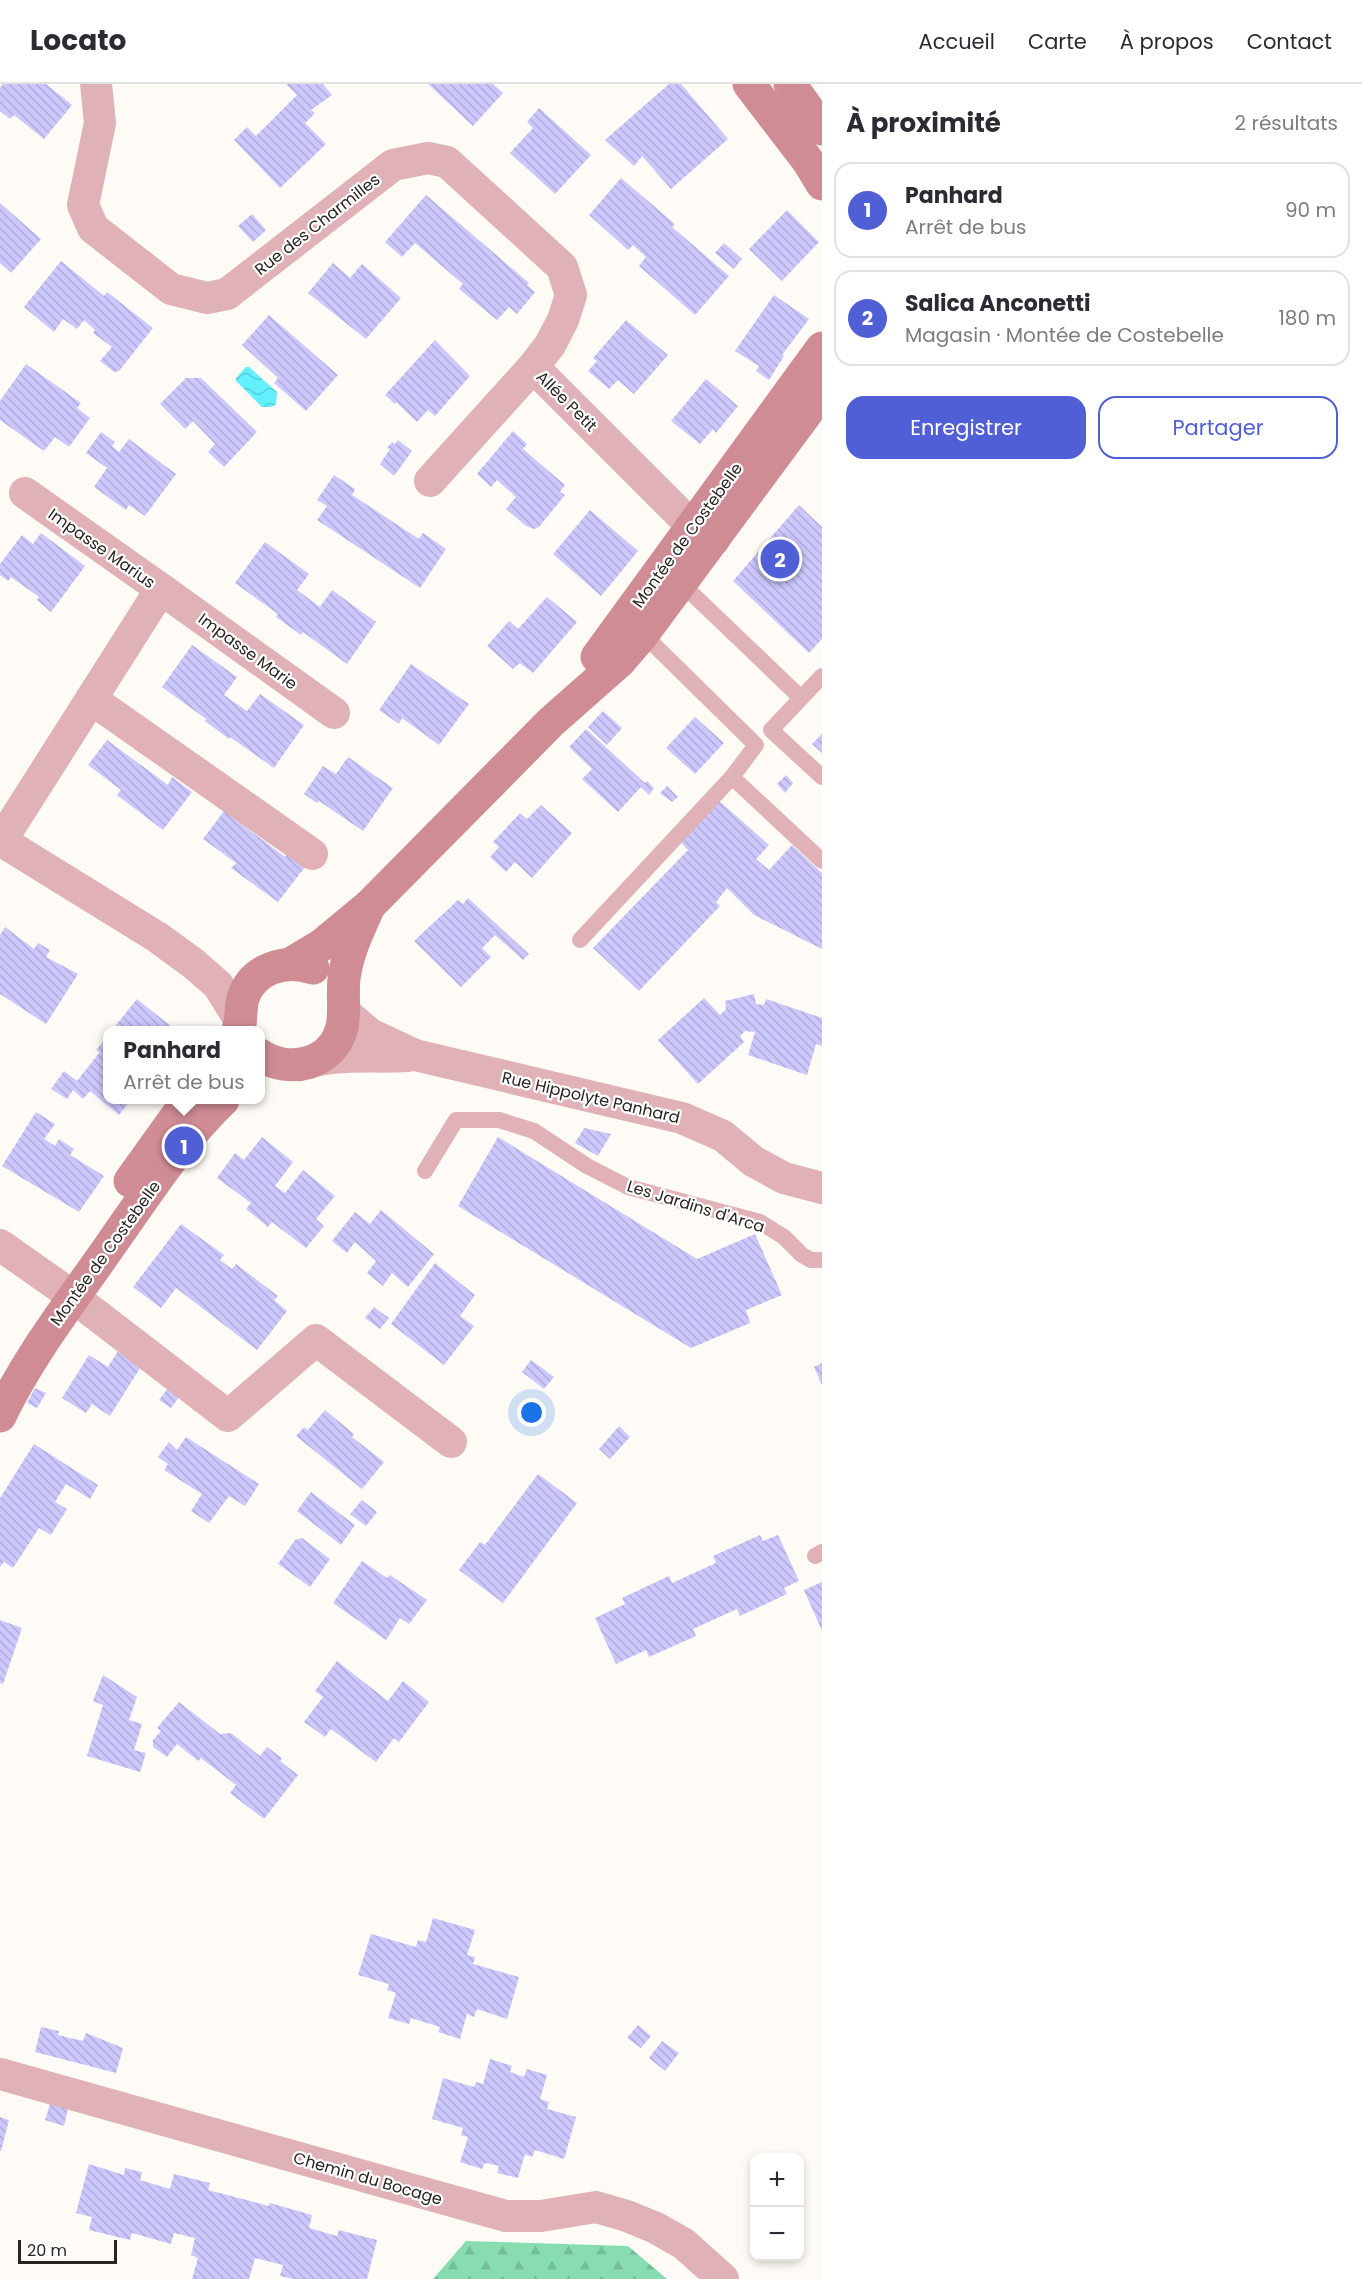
<!DOCTYPE html>
<html lang="fr">
<head>
<meta charset="utf-8">
<style>
	:root { --surface:#fff; --page:#f2f2f3; --text:#2b2b33; --muted:#7c7c81; --line:#e1e1e2; --accent:#505fd5 }
	body { margin:0; font-family:Poppins,sans-serif; background:var(--page); color:var(--text) }
	.controls { position:absolute; right:18px; bottom:18px; display:grid; overflow:hidden; border-radius:12px; box-shadow:0 3px 9px #0003 }
	.controls button { width:54px; height:54px; display:grid; place-items:center; padding:0; border:0; border-bottom:2px solid var(--line); background:var(--surface); color:var(--text); font:30px sans-serif }
	.scale { position:absolute; left:18px; bottom:15px; width:99px; box-sizing:border-box; padding-left:6px; border:3px solid #28241f; border-top:0; font-size:16px; line-height:21px; white-space:nowrap; color:#28241f; -webkit-text-stroke:4px #fff; paint-order:stroke }
	.you { position:absolute; left:532px; top:1329px; width:21px; height:21px; margin:-15px; border:4px solid #fff; border-radius:50%; background:#1a73e8; box-shadow:0 0 0 9px #1a73e833 }
	.badge { display:grid; place-items:center; width:39px; height:39px; border-radius:50%; background:var(--accent); color:#fff; font-size:20px; font-weight:700 }
	.pin { position:absolute; translate:-50% -50%; border:3px solid #fff; box-shadow:0 2px 6px #0006 }
	.popup { position:absolute; left:103px; top:942px; width:162px; height:78px; box-sizing:border-box; display:grid; place-content:center; border-radius:12px; background:var(--surface); filter:drop-shadow(0 2px 4px #0005); font-size:20px; white-space:nowrap; color:var(--muted) }
	.popup b { font-size:22px; color:var(--text) }
	.popup::after { content:''; position:absolute; left:50%; top:100%; margin-left:-12px; border:12px solid transparent; border-top-color:var(--surface) }
	.list { margin:0; padding:0; list-style:none }
	h2 { display:flex; justify-content:space-between; align-items:center; height:78px; margin:0; padding:0 24px; font-size:26px }
	h2 small { font-size:20px; font-weight:400; color:var(--muted) }
	.list li { display:grid; grid-template-columns:39px 1fr auto; gap:18px; align-items:center; box-sizing:border-box; height:96px; margin:0 12px 12px; padding:0 12px; border:2px solid var(--line); border-radius:18px }
	.list b { display:block; font-size:22px; white-space:nowrap }
	.list p { margin:0; font-size:20px; white-space:nowrap; color:var(--muted) }
	.list em { font-size:20px; font-style:normal; color:var(--muted) }
	.actions { display:flex; gap:12px; padding:18px 24px }
	.actions a { flex:1; padding:14px 0; border:2px solid var(--accent); border-radius:18px; text-align:center; font-size:21px; color:var(--accent) }
	.actions .main { background:var(--accent); color:#fff }
	.map { position:relative; flex:none; width:822px; height:2195px; overflow:hidden }
	header { display:flex; align-items:center; gap:36px; box-sizing:border-box; height:84px; padding:0 30px; background:var(--surface); border-bottom:2px solid var(--line) }
	header strong { font-size:28px }
	nav { display:flex; gap:33px; margin-inline-start:auto; font-size:21px }
	main { display:flex }
	aside { flex:1; background:var(--surface) }
	.map>svg:first-child { display:block }
</style>
</head>
<body>
<header>
<strong>Locato</strong>
<nav><a>Accueil</a><a>Carte</a><a>À propos</a><a>Contact</a></nav>
</header>
<main>
<div class="map">
<svg width="822" height="2195" viewBox="0 0 822 2195">
	<defs>
		<pattern id="forest-firs" width="22" height="20" patternUnits="userSpaceOnUse" patternTransform="scale(1.5)"><rect width="22" height="20" fill="#88dcb2"/><path d="M5 1l3.5 6h-7zM16 11l3.5 6h-7z" fill="#75bd99"/></pattern>
		<pattern id="water-waves" width="16" height="10" patternUnits="userSpaceOnUse" patternTransform="scale(1.5)"><rect width="16" height="10" fill="#63f0ff"/><path d="M0 5q4-4 8 0t8 0" fill="none" stroke="#56ceda"/></pattern>
		<pattern id="building-back-hatch" width="6" height="6" patternUnits="userSpaceOnUse" patternTransform="scale(1.5)"><rect width="6" height="6" fill="#ccc8fd"/><path d="M-1 5l2 2M0 0l6 6M5-1l2 2" fill="none" stroke="#afacd8"/></pattern>
	</defs>
	<rect width="100%" height="100%" fill="#fefaf5"/>
	<polygon fill="url(#forest-firs)" points="466,2157 628,2162 667,2195 433,2195"/>
	<polygon fill="url(#water-waves)" points="246,283 249,283 277,308 276,321 270,323 262,323 236,297 236,294"/>
	<g fill="url(#building-back-hatch)">
		<polygon points="3,0 46,0 72,21 44,55 14,31 10,35 0,27 0,4"/>
		<polygon points="286,0 323,0 332,11 311,26 315,29 305,39 326,60 280,104 234,56 247,43 256,52 297,11"/>
		<polygon points="428,0 493,0 503,9 473,42"/>
		<polygon points="669,0 681,0 728,55 671,105 642,72 634,82 605,56"/>
		<polygon points="539,24 591,71 555,110 510,69 533,44 527,38"/>
		<polygon points="621,94 675,140 672,143 729,192 695,231 639,182 646,173 633,161 628,166 589,131"/>
		<polygon points="426,111 529,199 527,201 535,208 517,230 509,223 497,236 459,205 463,200 415,159 402,173 385,158"/>
		<polygon points="0,119 41,155 11,189 0,179"/>
		<polygon points="787,126 819,158 782,197 749,165"/>
		<polygon points="252,130 266,146 253,158 238,142"/>
		<polygon points="724,159 742,175 734,185 715,169"/>
		<polygon points="61,177 104,212 107,208 153,244 119,287 114,288 100,277 112,263 93,249 95,246 84,236 77,245 63,235 54,248 24,223"/>
		<polygon points="333,179 350,194 362,180 401,214 366,255 308,209"/>
		<polygon points="774,211 809,235 782,271 784,272 769,296 756,287 759,282 735,267"/>
		<polygon points="269,231 338,291 306,327 274,299 278,294 242,261"/>
		<polygon points="626,236 668,271 634,310 618,296 609,305 588,287 597,277 593,274"/>
		<polygon points="435,256 470,292 435,332 428,326 417,338 396,318 395,320 385,311"/>
		<polygon points="26,280 81,319 77,324 90,334 69,363 55,353 44,367 0,336 0,317"/>
		<polygon points="186,294 201,294 257,348 224,383 208,368 215,360 193,337 185,345 160,320"/>
		<polygon points="706,295 738,322 716,349 713,345 700,360 671,337"/>
		<polygon points="513,347 527,360 523,365 565,401 560,408 565,411 539,443 534,445 526,442 506,425 516,413 497,396 491,403 477,390"/>
		<polygon points="101,348 115,358 112,362 119,368 129,355 176,390 145,432 129,421 126,426 94,403 107,384 86,369"/>
		<polygon points="398,356 412,367 394,392 380,380 390,365 387,364 392,358 395,360"/>
		<polygon points="334,391 355,405 352,411 419,455 423,449 446,465 420,504 317,436 327,422 317,416"/>
		<polygon points="799,421 822,443 822,555 809,569 733,497"/>
		<polygon points="590,426 638,467 601,512 553,470"/>
		<polygon points="41,449 85,482 51,528 37,516 39,513 11,493 8,497 0,491 0,480 22,451 33,460"/>
		<polygon points="265,458 309,490 297,506 320,523 332,506 376,538 347,580 303,548 301,551 276,533 278,530 235,499"/>
		<polygon points="547,513 577,538 533,589 520,579 513,585 487,562 509,537 518,545"/>
		<polygon points="192,561 237,593 224,611 247,627 260,610 304,641 274,684 230,653 229,655 205,637 206,635 162,603"/>
		<polygon points="411,580 469,620 439,661 402,634 399,640 379,626"/>
		<polygon points="603,627 622,644 607,661 588,643"/>
		<polygon points="695,633 724,659 695,690 666,664"/>
		<polygon points="586,645 645,699 647,697 654,704 649,711 641,703 618,728 582,695 592,685 569,663"/>
		<polygon points="822,650 822,669 812,660"/>
		<polygon points="107,656 168,701 172,693 192,708 163,746 117,711 121,706 88,681"/>
		<polygon points="348,673 393,704 363,747 319,717 317,719 304,710 323,682 336,690"/>
		<polygon points="786,691 793,699 785,709 777,700"/>
		<polygon points="667,702 678,713 672,718 660,709"/>
		<polygon points="718,716 769,761 756,775 769,786 792,761 822,789 822,865 754,831 727,804 716,818 720,822 639,907 593,864 688,766 679,756"/>
		<polygon points="541,721 572,749 532,794 515,778 506,788 490,773 499,763 493,758 520,729 527,735"/>
		<polygon points="224,727 285,773 290,765 308,779 278,818 231,784 236,779 203,755"/>
		<polygon points="468,814 529,870 523,876 495,851 482,864 491,873 461,903 414,857 458,816 463,820"/>
		<polygon points="5,843 34,865 38,859 50,866 46,873 78,890 46,940 0,910 0,851"/>
		<polygon points="754,910 756,920 764,921 766,915 822,934 822,962 816,960 807,991 748,971 755,948 745,947 740,952 744,958 698,1000 658,956 704,914 720,931 726,925 725,917"/>
		<polygon points="137,915 143,920 176,946 112,946"/>
		<polygon points="108,952 108,1016 131,1016 119,1031 90,1007 83,1015 73,1006 67,1015 51,1005 64,987 77,997 100,968 96,966"/>
		<polygon points="36,1028 55,1040 44,1055 55,1062 59,1055 74,1065 70,1071 104,1092 79,1128 2,1082"/>
		<polygon points="584,1044 611,1050 598,1072 575,1059"/>
		<polygon points="262,1053 293,1078 275,1102 285,1109 303,1086 335,1112 316,1135 324,1142 306,1164 272,1138 268,1143 246,1125 251,1119 217,1094 235,1069 244,1076"/>
		<polygon points="498,1053 697,1175 755,1150 782,1211 746,1226 750,1239 691,1264 458,1122"/>
		<polygon points="381,1126 434,1170 408,1203 392,1189 383,1202 367,1189 376,1177 355,1158 347,1169 332,1157 355,1128 370,1140"/>
		<polygon points="181,1140 224,1171 220,1176 232,1185 236,1180 278,1212 274,1216 287,1227 257,1266 176,1204 161,1224 133,1203"/>
		<polygon points="435,1179 475,1211 460,1232 474,1242 444,1281 391,1240"/>
		<polygon points="374,1223 389,1234 380,1245 365,1234"/>
		<polygon points="118,1267 140,1284 110,1332 92,1320 86,1329 62,1314 89,1271 108,1283"/>
		<polygon points="531,1276 554,1293 544,1305 522,1288"/>
		<polygon points="822,1279 822,1301 814,1283"/>
		<polygon points="35,1304 46,1309 37,1324 27,1319"/>
		<polygon points="168,1304 179,1313 171,1324 159,1316"/>
		<polygon points="325,1326 354,1350 352,1353 384,1378 362,1405 296,1352 304,1343 308,1346"/>
		<polygon points="619,1342 630,1353 610,1375 599,1365"/>
		<polygon points="186,1353 259,1400 245,1422 229,1412 209,1439 191,1427 202,1410 164,1386 168,1380 158,1373 169,1358 177,1366"/>
		<polygon points="34,1360 98,1401 90,1415 66,1400 55,1418 67,1425 51,1451 39,1444 13,1484 4,1478 0,1483 0,1414"/>
		<polygon points="538,1390 577,1419 503,1519 459,1486 480,1458 485,1461"/>
		<polygon points="311,1408 355,1441 341,1461 297,1427"/>
		<polygon points="362,1416 377,1428 366,1442 350,1430"/>
		<polygon points="760,1451 763,1457 778,1451 799,1497 784,1504 787,1510 740,1532 737,1525 693,1545 696,1552 649,1573 646,1566 616,1580 595,1534 625,1520 622,1514 669,1492 672,1499 716,1479 713,1472"/>
		<polygon points="302,1454 330,1475 310,1503 278,1480 295,1456"/>
		<polygon points="362,1477 387,1494 390,1491 427,1516 409,1540 400,1534 386,1556 333,1519"/>
		<polygon points="822,1498 822,1547 804,1506"/>
		<polygon points="0,1536 22,1544 3,1600 0,1599"/>
		<polygon points="337,1577 388,1617 403,1597 429,1618 399,1658 394,1654 376,1678 331,1645 325,1653 304,1638 323,1613 315,1607"/>
		<polygon points="103,1591 137,1613 129,1636 142,1640 134,1666 146,1669 140,1688 87,1672 103,1621 93,1617"/>
		<polygon points="179,1618 220,1650 231,1649 260,1672 267,1663 282,1674 280,1677 298,1691 264,1735 230,1709 236,1701 201,1674 198,1677 177,1660 167,1673 153,1663 153,1656 161,1647 157,1644"/>
		<polygon points="433,1834 475,1846 467,1871 475,1873 473,1880 519,1893 507,1935 477,1925 474,1933 467,1930 460,1955 438,1948 440,1943 411,1934 409,1940 388,1934 396,1909 387,1906 389,1900 358,1891 371,1850 416,1863 418,1856 426,1858"/>
		<polygon points="638,1941 651,1952 641,1964 627,1954"/>
		<polygon points="41,1943 59,1947 58,1951 83,1957 86,1949 123,1964 116,1989 35,1968"/>
		<polygon points="662,1957 679,1969 665,1987 649,1974"/>
		<polygon points="490,1975 512,1982 510,1988 524,1993 527,1985 547,1991 540,2015 549,2018 547,2025 576,2033 564,2075 535,2066 532,2073 525,2070 518,2094 497,2089 499,2082 485,2079 482,2085 460,2078 468,2053 461,2051 463,2044 432,2035 443,1994 474,2003 476,1998 483,2000"/>
		<polygon points="50,2020 68,2025 64,2042 45,2036"/>
		<polygon points="0,2033 9,2036 1,2067 0,2067"/>
		<polygon points="89,2080 124,2091 125,2084 142,2088 140,2096 170,2105 174,2090 210,2099 208,2106 269,2122 270,2119 312,2131 309,2144 337,2152 339,2146 377,2156 367,2195 293,2195 280,2192 283,2181 255,2174 249,2195 192,2195 198,2174 191,2171 195,2154 174,2149 171,2160 132,2149 130,2156 89,2146 92,2133 76,2129"/>
	</g>
	<g fill="none" stroke-linecap="round" stroke-linejoin="round">
		<g stroke="#e0b1b7" stroke-width="16">
			<polyline points="681,499 801,614"/>
			<polyline points="822,592 771,646 822,693"/>
			<polyline points="732,693 822,777"/>
			<polyline points="580,856 732,693 756,661 640,547"/>
			<polyline points="425,1087 456,1036 499,1036 534,1047 587,1082 628,1103 760,1138 784,1153 802,1171 811,1176 822,1176"/>
			<polyline points="815,1472 822,1468"/>
		</g>
		<g stroke="#e0b1b7" stroke-width="32">
			<polyline points="96,0 100,39 83,121 93,144 171,205 207,214 227,210 393,81 428,74 447,78 562,183 571,211 563,236 550,261 533,283 430,397"/>
			<polyline points="533,283 686,436 714,456"/>
			<polyline points="161,505 334,629"/>
			<polyline points="91,615 312,770"/>
			<polyline points="0,756 157,853 194,880 218,901 241,938"/>
			<polyline points="1,757 161,505 25,409"/>
			<polyline points="343,927 370,950 415,971 682,1034 723,1052 753,1077 784,1094 822,1104"/>
			<path d="M315,977C346,970 377,974 408,972"/>
			<polyline points="0,1161 64,1206 228,1332 316,1256 451,1358"/>
			<polyline points="0,1990 506,2132 541,2132 596,2123 627,2132 656,2144 684,2160 723,2195"/>
		</g>
		<g stroke="#d08c95" stroke-width="33">
			<polyline points="749,0 808,77 822,100"/>
			<polyline points="790,0 822,45"/>
			<polyline points="597,573 822,264"/>
			<polyline points="292,879 322,861 369,822 551,638 619,578 643,550 822,308"/>
			<path d="M238,946C242,936 240,925 243,914C253,884 285,875 313,884"/>
			<path d="M260,971C290,991 333,980 342,943C346,925 341,906 345,888C349,866 358,847 367,827"/>
			<polyline points="130,1097 188,1016"/>
			<path d="M0,1332C31,1268 74,1214 114,1156C148,1108 181,1056 223,1016"/>
		</g>
	</g>
	<g text-anchor="middle" stroke-width="4.5" stroke-linejoin="round" paint-order="stroke">
		<g font-size="16" fill="#28241f" stroke="#fff">
			<text transform="translate(317 140) rotate(-38)" y="6">Rue des Charmilles</text>
			<text transform="translate(567 317) rotate(45)" y="6">Allée Petit</text>
			<text transform="translate(687 451) rotate(-54)" y="6">Montée de Costebelle</text>
			<text transform="translate(102 464) rotate(35)" y="6">Impasse Marius</text>
			<text transform="translate(248 567) rotate(36)" y="6">Impasse Marie</text>
			<text transform="translate(591 1013) rotate(13)" y="6">Rue Hippolyte Panhard</text>
			<text transform="translate(696 1122) rotate(17)" y="6">Les Jardins d'Arca</text>
			<text transform="translate(105 1169) rotate(-54)" y="6">Montée de Costebelle</text>
			<text transform="translate(368 2094) rotate(16)" y="6">Chemin du Bocage</text>
		</g>
	</g>
</svg>
<div class="controls">
<button>+</button>
<button>−</button>
</div>
<div class="scale">20 m</div>
<div class="you"></div>
<div class="pin badge" style="left:184px;top:1062px">1</div>
<div class="popup"><b>Panhard</b>Arrêt de bus</div>
<div class="pin badge" style="left:780px;top:475px">2</div>
</div>
<aside>
<h2>À proximité<small>2 résultats</small></h2>
<ul class="list">
<li><span class="badge">1</span><div><b>Panhard</b><p>Arrêt de bus</p></div><em>90 m</em></li>
<li><span class="badge">2</span><div><b>Salica Anconetti</b><p>Magasin · Montée de Costebelle</p></div><em>180 m</em></li>
</ul>
<div class="actions"><a class="main">Enregistrer</a><a>Partager</a></div>
</aside>
</main>
</body>
</html>
